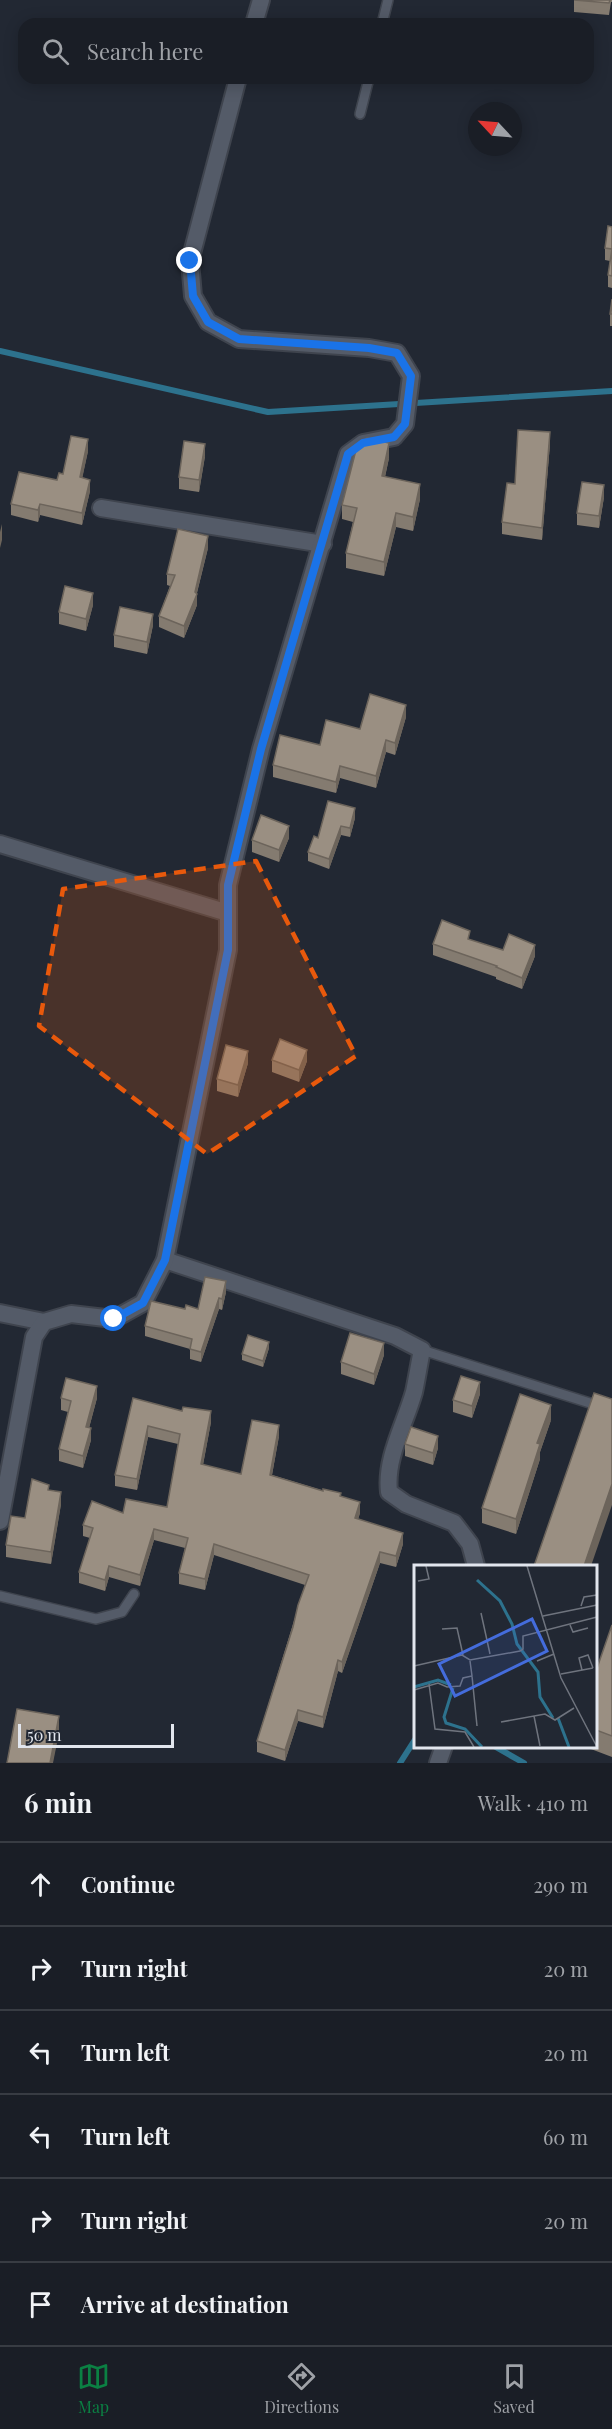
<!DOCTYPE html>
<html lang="en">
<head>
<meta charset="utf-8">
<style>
	:root { --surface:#1a1e26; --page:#272b32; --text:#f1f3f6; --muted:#9fa2a7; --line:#383c43; --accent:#0b8043 }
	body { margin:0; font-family:"Playfair Display",serif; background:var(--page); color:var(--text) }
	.compass { position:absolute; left:468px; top:102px; width:54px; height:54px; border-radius:50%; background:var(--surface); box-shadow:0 3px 15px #0003; rotate:296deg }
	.scale { position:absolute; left:18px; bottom:15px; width:156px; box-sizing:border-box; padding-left:6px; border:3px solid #e2e6ee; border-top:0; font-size:16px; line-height:21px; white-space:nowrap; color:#e2e6ee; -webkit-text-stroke:4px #222833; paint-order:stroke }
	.stop { position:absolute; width:18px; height:18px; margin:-14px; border:4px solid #1a73e8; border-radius:50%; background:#fff }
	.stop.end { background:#1a73e8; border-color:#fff; box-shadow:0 2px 6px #0008 }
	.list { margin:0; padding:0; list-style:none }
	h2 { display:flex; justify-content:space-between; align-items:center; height:78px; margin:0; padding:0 24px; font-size:26px }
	h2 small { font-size:20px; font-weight:400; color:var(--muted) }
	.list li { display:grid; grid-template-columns:39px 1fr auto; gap:18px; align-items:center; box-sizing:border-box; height:84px; padding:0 24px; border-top:2px solid var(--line) }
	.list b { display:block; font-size:22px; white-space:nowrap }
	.list em { font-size:20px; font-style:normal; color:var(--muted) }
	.icon { flex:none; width:33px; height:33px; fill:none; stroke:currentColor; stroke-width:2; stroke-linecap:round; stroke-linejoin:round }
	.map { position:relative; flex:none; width:612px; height:1763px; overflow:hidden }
	.search { position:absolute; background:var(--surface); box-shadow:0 3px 15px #0003; left:18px; right:18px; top:18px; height:66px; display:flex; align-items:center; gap:15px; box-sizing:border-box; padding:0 21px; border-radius:18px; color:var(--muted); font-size:22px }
	.sheet { height:582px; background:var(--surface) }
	nav { display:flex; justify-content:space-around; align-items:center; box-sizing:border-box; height:84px; border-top:2px solid var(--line); background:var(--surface); font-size:16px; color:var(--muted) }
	nav a { display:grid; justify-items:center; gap:3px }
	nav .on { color:var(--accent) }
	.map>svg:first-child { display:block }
</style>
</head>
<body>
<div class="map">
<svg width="612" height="1763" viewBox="0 0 612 1763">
	<rect width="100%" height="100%" fill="#222833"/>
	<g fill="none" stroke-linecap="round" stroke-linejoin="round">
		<g stroke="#2d728d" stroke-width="6">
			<polyline points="0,351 268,412 612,391"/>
			<polyline points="494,1746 524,1763"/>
			<polyline points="400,1763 416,1738"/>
		</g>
		<g stroke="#3f444e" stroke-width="12">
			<g id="service">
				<polyline points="382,24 388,0"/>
				<polyline points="360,114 369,78"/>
				<polyline points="422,1350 612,1410"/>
				<polyline points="0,1596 96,1619 122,1612 134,1594"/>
			</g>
		</g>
		<g stroke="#3f444e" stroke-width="20">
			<g id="minor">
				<polyline points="254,24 261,0"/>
				<polyline points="101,508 323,544"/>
				<polyline points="0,844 228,913"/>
				<path d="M165,1260L395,1336L422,1350C419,1364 417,1378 414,1392C405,1424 385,1458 389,1492L406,1504L454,1523L470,1544L476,1566"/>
				<polyline points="0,1313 44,1322"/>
				<polyline points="0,1521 34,1337 44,1322 71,1314 114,1319 143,1303 165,1260 228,950 228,885 261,749 348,454 363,443 394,437 405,424 411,376 397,353 369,348 239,339 208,322 193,296 190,261 238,78"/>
				<polyline points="438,1763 444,1746"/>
			</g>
		</g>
		<use href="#service" stroke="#545b68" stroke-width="9"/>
		<use href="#minor" stroke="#545b68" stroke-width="16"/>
	</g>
	<g fill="#847b70">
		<polygon points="574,0 612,0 612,2 611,2 609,15 574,12"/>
		<polygon points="612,227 612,288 608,287 608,275 610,261 605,260 605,248"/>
		<polygon points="612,299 612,326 610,326 610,314"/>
		<polygon points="550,444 542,540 502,534 502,522"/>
		<polygon points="88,451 82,478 90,491 82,525 40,515 38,522 11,515 11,504 57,480"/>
		<polygon points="205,456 199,492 179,489 179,477"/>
		<polygon points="389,458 385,477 420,499 413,531 396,527 384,576 346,568 346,553 353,522 342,519 342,505"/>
		<polygon points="604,497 599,528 577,525 577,513"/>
		<polygon points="208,548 197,593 197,605 184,638 159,627 159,616 170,586 167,585 167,574"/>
		<polygon points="93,605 86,631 59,624 59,612"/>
		<polygon points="153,625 147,654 114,647 114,635"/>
		<polygon points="406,717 395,755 386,752 376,788 340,778 336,793 273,777 273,765 360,729"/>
		<polygon points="355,818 350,837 341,835 329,869 308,861 308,852 318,838"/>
		<polygon points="289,838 279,862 252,852 252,840"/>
		<polygon points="470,940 503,950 535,956 522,989 496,979 496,977 433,955 433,944"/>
		<polygon points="272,1060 307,1061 299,1082 272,1072"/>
		<polygon points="248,1063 238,1097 217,1091 217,1079"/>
		<polygon points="226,1292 222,1310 219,1309 201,1362 190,1359 190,1349 145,1336 145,1326 185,1309 198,1309"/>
		<polygon points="269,1348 263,1367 242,1360 242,1354"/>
		<polygon points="384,1355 374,1385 341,1374 341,1362"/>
		<polygon points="480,1394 472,1418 453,1412 453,1400"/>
		<polygon points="61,1398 97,1398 89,1428 91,1440 83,1468 59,1461 59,1449 68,1412 61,1410"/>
		<polygon points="133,1398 211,1422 203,1465 241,1474 279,1436 272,1475 341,1496 360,1513 358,1519 403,1544 396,1567 380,1563 342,1673 338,1671 323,1728 298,1721 285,1761 257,1752 257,1741 305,1585 214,1555 205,1590 179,1584 179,1573 185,1548 154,1540 140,1586 109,1577 105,1591 79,1583 79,1572 90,1538 83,1536 83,1525 123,1513 167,1507 178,1444 148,1437 137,1490 115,1486 115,1475"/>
		<polygon points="551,1420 540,1452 540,1459 516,1534 482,1523 482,1508"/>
		<polygon points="405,1444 438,1448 433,1465 405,1456"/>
		<polygon points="49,1490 61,1504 51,1564 6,1557 6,1545 25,1518"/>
		<polygon points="416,1610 416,1626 414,1625 414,1614"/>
		<polygon points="612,1625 612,1757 583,1746 596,1746 596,1671"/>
	</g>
	<g fill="#6c645b">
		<polygon points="550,432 550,444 542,540 542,528"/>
		<polygon points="88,439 88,451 80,489 80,477"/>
		<polygon points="389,443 389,458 382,490 382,476"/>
		<polygon points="205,444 205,456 199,492 199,480"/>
		<polygon points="90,480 90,491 82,525 82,513"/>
		<polygon points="420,484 420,499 413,531 413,517"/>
		<polygon points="604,485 604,497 599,528 599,516"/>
		<polygon points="40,504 40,515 38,522 38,510"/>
		<polygon points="396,513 396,527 384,576 384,562"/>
		<polygon points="2,524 2,540 0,548 0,532"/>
		<polygon points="208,536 208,548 196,596 197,594 197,605 184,638 184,626 195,592"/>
		<polygon points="93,593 93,605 86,631 86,619"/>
		<polygon points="153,614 153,625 147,654 147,642"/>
		<polygon points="406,705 406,717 395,755 395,743"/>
		<polygon points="386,740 386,752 376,788 376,776"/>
		<polygon points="340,766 340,778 336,793 336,782"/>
		<polygon points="355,808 355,818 350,837 350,828"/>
		<polygon points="289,826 289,838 279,862 279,850"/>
		<polygon points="341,826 341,835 329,869 329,859"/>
		<polygon points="535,945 535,956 522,989 522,978"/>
		<polygon points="307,1050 307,1061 299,1082 299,1070"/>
		<polygon points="248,1051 248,1063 238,1097 238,1085"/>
		<polygon points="226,1281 226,1292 222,1310 222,1299"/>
		<polygon points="219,1298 219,1309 201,1362 201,1352"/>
		<polygon points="269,1342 269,1348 263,1367 263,1361"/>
		<polygon points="384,1343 384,1355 374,1385 374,1374"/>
		<polygon points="480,1382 480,1394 472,1418 472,1406"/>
		<polygon points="97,1386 97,1398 86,1439 86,1427"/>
		<polygon points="551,1405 551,1420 540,1452 540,1459 516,1534 516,1519 537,1443"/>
		<polygon points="211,1411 211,1422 201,1475 201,1464"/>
		<polygon points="279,1425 279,1436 270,1486 270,1475"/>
		<polygon points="148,1426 148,1437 137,1490 137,1479"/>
		<polygon points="91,1428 91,1440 83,1468 83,1456"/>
		<polygon points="438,1436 438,1448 433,1465 433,1453"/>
		<polygon points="612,1484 612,1505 591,1566 584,1566"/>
		<polygon points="61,1492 61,1504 51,1564 51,1552"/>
		<polygon points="360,1502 360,1513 355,1529 355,1518"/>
		<polygon points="154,1529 154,1540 140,1586 140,1575"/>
		<polygon points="403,1533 403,1544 396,1567 396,1556"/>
		<polygon points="214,1544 214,1555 205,1590 205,1579"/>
		<polygon points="380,1552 380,1563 342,1673 342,1662"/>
		<polygon points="109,1566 109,1577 105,1591 105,1580"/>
		<polygon points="338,1660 338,1671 323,1728 323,1717"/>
		<polygon points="298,1710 298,1721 285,1761 285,1750"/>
		<polygon points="59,1716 59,1733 53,1763 50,1763"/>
	</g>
	<g fill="#9a8f82" stroke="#6c645b" stroke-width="1.5">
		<polygon points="574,0 610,0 609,3"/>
		<polygon points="608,226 612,227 612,276 608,275 612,249 605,248"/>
		<polygon points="612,299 612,314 610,314"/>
		<polygon points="518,430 550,432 542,528 502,522 507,483 515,484"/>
		<polygon points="71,436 88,439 80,477 90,480 82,513 40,504 38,510 11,504 19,472 57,480 59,473 63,474"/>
		<polygon points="367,438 389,443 382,476 420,484 413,517 396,513 384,562 346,553 357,508 342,505 357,446"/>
		<polygon points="184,441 205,444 199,480 179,477"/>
		<polygon points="582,482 604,485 599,516 577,513"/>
		<polygon points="178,529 208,536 195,592 197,594 184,626 159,616 175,575 167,574"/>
		<polygon points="65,586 93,593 86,619 59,612"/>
		<polygon points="120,607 153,614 147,642 114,635"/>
		<polygon points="370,694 406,705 395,743 386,740 376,776 340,766 336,782 273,765 280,735 320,745 326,720 360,729"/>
		<polygon points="328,801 355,808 350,828 341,826 329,859 308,852 314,836 318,838"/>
		<polygon points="261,815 289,826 279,850 252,840"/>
		<polygon points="442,920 470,931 468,939 503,950 509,934 535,945 522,978 496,967 497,966 433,944"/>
		<polygon points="280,1039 307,1050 299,1070 272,1060"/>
		<polygon points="226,1045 248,1051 238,1085 217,1079"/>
		<polygon points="205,1277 226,1281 222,1299 219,1298 201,1352 190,1349 192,1339 145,1326 151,1301 185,1309 186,1305 198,1309"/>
		<polygon points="350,1333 384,1343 374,1374 341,1362"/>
		<polygon points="248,1335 269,1342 263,1361 242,1354"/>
		<polygon points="461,1376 480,1382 472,1406 453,1400"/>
		<polygon points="66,1378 97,1386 86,1427 91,1428 83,1456 59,1449 71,1401 61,1398"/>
		<polygon points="594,1393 612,1399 612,1484 584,1566 534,1566"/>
		<polygon points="520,1394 551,1405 537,1443 540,1444 516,1519 482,1508"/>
		<polygon points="133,1398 182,1411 183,1407 211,1411 201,1464 241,1474 252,1420 279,1425 270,1475 323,1491 323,1489 341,1493 340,1496 360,1502 355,1518 403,1533 396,1556 380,1552 342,1662 338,1660 323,1717 298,1710 285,1750 257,1741 293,1627 298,1605 309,1575 214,1544 205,1579 179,1573 188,1538 154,1529 140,1575 109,1566 105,1580 79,1572 93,1528 83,1525 92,1501 123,1513 126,1499 167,1507 180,1434 148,1426 137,1479 115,1475"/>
		<polygon points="411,1427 438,1436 433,1453 405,1444"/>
		<polygon points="32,1479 49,1485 48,1490 61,1492 51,1552 6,1545 11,1516 25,1518"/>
		<polygon points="612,1625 612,1736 596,1730 596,1671"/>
		<polygon points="17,1709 59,1716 50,1763 7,1763"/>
	</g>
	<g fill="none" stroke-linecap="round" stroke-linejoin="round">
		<polyline stroke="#1a73e8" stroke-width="8" points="114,1319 143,1303 165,1260 228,950 228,885 261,749 348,454 363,443 394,437 405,424 411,376 397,353 369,348 239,339 208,322 193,296 190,261"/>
	</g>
	<path fill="#e8590c" fill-opacity="0.2" stroke="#e8590c" stroke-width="4.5" stroke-dasharray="12 8" stroke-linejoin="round" d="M256,861L356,1056L207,1154L39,1026L63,889Z"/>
	<g transform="translate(414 1565)">
		<rect width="183" height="183" fill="#222833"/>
		<path fill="none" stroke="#2d728d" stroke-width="3" d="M63,15L86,36L98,59L103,79L124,107L126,132L139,153M0,122L24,115L37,120M39,123L30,152L32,158L51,164L68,182M144,153L155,182"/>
		<path fill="none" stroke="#6f747e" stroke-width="1.5" d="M113,1L147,113L183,182M4,16L15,14L12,1M167,41L170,32L183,30M67,48L76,89M129,51L183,40M156,60L159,67L174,63M28,64L43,63L49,90M123,96L140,89M0,101L48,90L56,95L106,86L109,84V71L183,52M168,105L165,93L174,90L179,103M147,109L179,103M58,111L63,161M15,119L21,164L51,167L60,182M0,125L24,118L33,122L46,121L49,113L58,111L56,96M120,151L126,181M87,157L131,149L141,155L160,143"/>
		<path fill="#446cdc" fill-opacity="0.15" stroke="#446cdc" stroke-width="3" d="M118,54L133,86L41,131L25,99Z"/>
		<rect width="183" height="183" fill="none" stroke="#e2e6ee" stroke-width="3"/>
	</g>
</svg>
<svg class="compass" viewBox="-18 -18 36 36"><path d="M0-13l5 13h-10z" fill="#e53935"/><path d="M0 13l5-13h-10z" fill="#9fa2a7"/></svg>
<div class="scale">50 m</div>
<div class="stop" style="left:114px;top:1319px"></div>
<div class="stop end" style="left:190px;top:261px"></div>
<div class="search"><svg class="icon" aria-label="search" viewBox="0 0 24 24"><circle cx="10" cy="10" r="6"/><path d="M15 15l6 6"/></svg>Search here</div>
</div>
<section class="sheet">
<h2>6 min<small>Walk · 410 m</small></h2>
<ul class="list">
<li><svg class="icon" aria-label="ahead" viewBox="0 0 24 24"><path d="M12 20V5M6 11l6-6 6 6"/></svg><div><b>Continue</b></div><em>290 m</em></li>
<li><svg class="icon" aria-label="right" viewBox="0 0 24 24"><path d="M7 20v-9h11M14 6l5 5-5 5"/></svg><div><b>Turn right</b></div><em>20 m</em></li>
<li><svg class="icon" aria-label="left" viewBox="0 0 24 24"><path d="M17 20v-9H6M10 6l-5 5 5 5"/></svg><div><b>Turn left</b></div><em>20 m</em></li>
<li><svg class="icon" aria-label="left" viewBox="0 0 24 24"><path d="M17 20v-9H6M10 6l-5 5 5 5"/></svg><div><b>Turn left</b></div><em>60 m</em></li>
<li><svg class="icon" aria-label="right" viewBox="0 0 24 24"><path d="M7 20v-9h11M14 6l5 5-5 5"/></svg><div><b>Turn right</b></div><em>20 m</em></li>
<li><svg class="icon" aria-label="arrive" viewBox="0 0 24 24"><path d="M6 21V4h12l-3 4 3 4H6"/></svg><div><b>Arrive at destination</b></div></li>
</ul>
</section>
<nav>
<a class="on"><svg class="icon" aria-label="map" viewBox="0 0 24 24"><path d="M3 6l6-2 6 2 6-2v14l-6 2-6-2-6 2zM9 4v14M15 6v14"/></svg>Map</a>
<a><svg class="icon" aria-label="directions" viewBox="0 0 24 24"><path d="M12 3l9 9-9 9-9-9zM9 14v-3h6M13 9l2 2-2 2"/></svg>Directions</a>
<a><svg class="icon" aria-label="saved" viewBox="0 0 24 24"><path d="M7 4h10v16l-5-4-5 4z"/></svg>Saved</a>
</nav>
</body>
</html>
